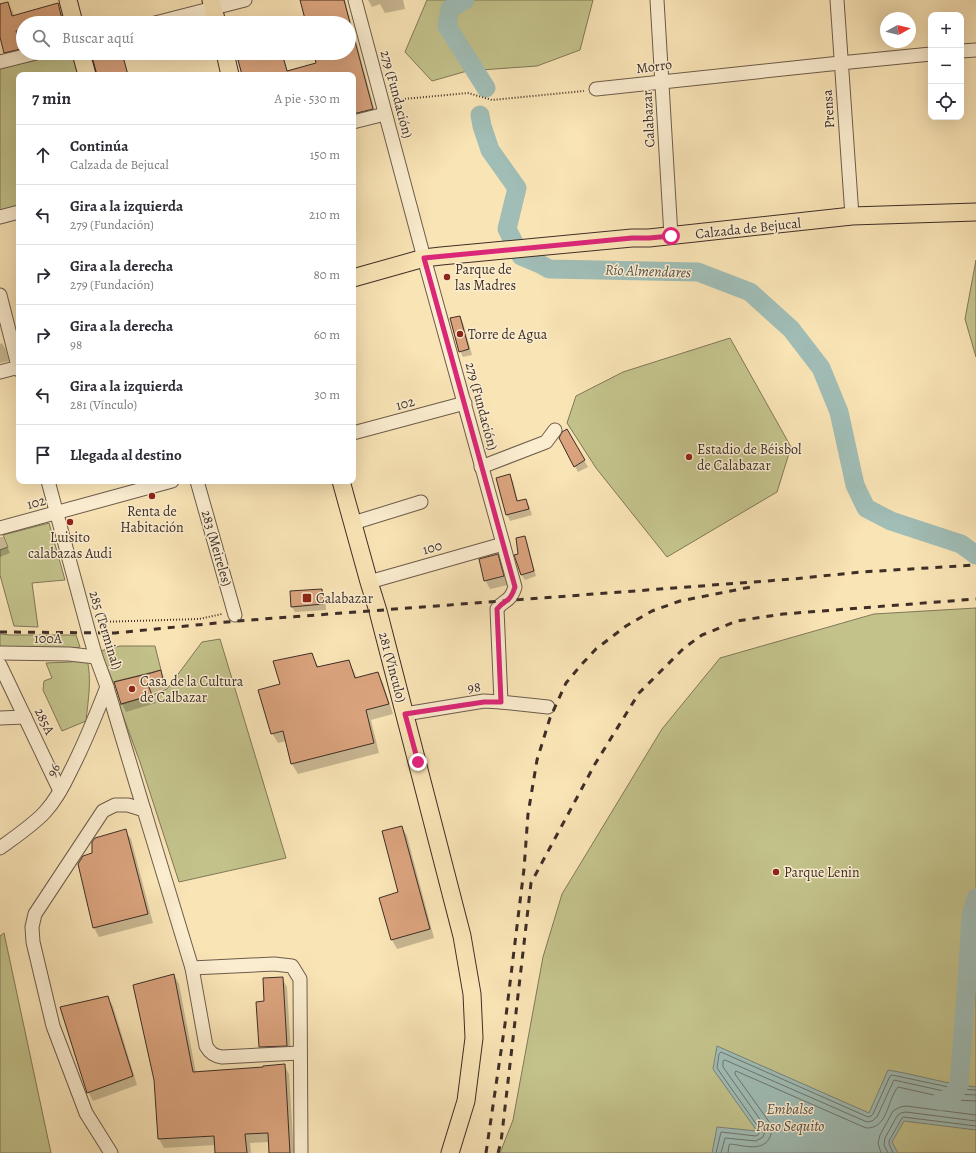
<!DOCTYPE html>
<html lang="es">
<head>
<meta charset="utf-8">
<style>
	:root { --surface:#fff; --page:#f7f7f7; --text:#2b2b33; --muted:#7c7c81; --line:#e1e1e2 }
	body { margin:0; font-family:Alegreya,serif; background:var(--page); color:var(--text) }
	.controls { position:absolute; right:12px; top:12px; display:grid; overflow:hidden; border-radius:8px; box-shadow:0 4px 16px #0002 }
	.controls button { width:36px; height:36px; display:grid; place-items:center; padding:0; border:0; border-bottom:1px solid var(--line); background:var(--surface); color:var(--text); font:20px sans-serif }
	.compass { position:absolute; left:880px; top:12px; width:36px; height:36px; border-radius:50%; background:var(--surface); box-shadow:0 4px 16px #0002; rotate:82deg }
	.stop { position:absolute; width:12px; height:12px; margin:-9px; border:3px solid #db2777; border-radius:50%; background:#fff }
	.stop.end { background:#db2777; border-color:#fff; box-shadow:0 1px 4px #0008 }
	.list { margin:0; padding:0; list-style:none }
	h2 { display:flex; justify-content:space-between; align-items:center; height:52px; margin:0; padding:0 16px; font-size:17px }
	h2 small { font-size:13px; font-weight:400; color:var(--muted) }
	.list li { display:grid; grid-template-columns:26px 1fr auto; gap:12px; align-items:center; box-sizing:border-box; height:60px; padding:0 16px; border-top:1px solid var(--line) }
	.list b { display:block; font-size:15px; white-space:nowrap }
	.list p { margin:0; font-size:13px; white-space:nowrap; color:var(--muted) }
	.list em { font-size:13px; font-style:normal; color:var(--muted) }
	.icon { flex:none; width:22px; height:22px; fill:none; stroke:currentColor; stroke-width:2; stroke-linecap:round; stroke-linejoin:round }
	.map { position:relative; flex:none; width:976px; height:1153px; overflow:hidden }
	.search { position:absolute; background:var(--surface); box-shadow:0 4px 16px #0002; left:16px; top:16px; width:340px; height:44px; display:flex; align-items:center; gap:10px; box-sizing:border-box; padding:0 14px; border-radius:22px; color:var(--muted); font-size:15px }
	.panel { position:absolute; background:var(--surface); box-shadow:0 4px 16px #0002; left:16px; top:72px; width:340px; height:412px; border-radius:8px }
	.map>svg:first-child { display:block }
</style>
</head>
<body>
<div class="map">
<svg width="976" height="1153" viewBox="0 0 976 1153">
	<rect width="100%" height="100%" fill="#f9e4b6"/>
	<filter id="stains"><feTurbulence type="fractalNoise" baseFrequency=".005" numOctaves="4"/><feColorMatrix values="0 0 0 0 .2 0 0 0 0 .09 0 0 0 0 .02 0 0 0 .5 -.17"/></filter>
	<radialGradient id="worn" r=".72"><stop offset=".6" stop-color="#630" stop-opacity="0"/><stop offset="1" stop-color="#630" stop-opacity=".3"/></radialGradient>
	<g fill="#c3c28b" stroke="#807859">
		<polygon points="427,0 593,0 580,50 537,66 467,71 432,81 405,52"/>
		<polygon points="36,53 81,53 87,75 19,75 19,212 0,217 0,62"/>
		<polygon points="976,260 976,357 965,319"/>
		<polygon points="730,338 791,447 777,492 667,557 596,468 567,423 576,396 623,372"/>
		<polygon points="49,523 65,580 32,583 38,627 14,626 0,575 0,550 8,547 3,535"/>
		<polygon points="976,608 976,1153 500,1153 513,1120 543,957 562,894 662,729 720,658 874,614"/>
		<polygon points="0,634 10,635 76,635 80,647 62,650 0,648"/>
		<polygon points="220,639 286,858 179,882 140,762 119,705 152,695 167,689 202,642"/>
		<polygon points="120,646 155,646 161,670 113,682 100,651"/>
		<path d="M87,659C92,679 88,701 86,721L62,731L43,690L44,681L52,678L46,663L71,662Z"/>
		<polygon points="4,933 51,1153 0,1153 0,936"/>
	</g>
	<path fill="#a0bdb6" stroke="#79847d" d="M717,1046L869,1113L888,1070C918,1075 946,1084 976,1087V1130L904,1121L892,1142L898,1153H712L717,1127L757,1131L713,1069Z"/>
	<g fill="#0003">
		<polygon points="301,0 345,0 376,115 353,121 353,75 243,75 267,53 282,53 288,72 318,64 315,53 349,53 349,23 307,23"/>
		<polygon points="368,0 403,0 405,9 385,13 380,4 372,7"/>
		<polygon points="8,3 13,12 14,16 57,5 62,14 65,23 23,23 23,40 21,40 23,53 10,61 5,52 0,34 0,5"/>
		<polygon points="460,317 463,323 472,355 463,357 460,351"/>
		<polygon points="2,343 6,350 9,361 0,363 0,344"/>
		<polygon points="566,431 588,467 578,472 560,439"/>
		<polygon points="509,475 513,481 518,502 526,500 529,506 532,515 510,521 507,515 497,478"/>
		<polygon points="0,537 3,537 10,553 0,557"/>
		<polygon points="524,537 527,542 536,576 525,580 522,575 516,556 520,555"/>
		<polygon points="497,555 502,564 508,585 490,589 485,580"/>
		<polygon points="322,590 325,596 326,610 295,612 292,607"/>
		<polygon points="312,654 319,668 348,661 354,671 357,679 378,673 383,683 393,714 371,720 379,753 298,774 292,764 287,741 278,743 272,733 281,685"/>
		<polygon points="161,671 165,679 167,688 152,693 156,703 126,712 122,704 115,682"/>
		<polygon points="402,827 407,836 434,938 397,949 392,940 399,893"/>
		<polygon points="125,830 131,839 153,923 99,937 94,928 79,864"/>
		<polygon points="174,975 179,984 196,1073 284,1065 289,1074 294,1153 270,1153 269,1142 250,1143 251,1153 216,1153 216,1145 164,1148 159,1139"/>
		<polygon points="282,978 287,987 291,1054 265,1056 260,1047 266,1002"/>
		<polygon points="107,997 113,1006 137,1085 93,1101 88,1092"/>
	</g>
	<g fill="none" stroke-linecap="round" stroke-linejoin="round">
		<g stroke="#6f766e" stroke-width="1">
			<polyline points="716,1153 721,1132 756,1136 759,1134 760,1131 759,1128 717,1068 719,1054 721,1052 868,1117 871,1116 873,1114 890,1076 892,1075 958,1089 976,1090"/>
			<polyline points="721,1153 725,1138 756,1141 763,1137 765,1131 764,1125 723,1067 723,1061 725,1060 867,1122 872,1121 877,1117 893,1082 894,1080 957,1094 976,1095"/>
			<path d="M728,1153L729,1145L730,1144C742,1145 761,1152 769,1139C772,1134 772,1128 770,1123L735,1074V1072L736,1071L866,1128C888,1129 887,1100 898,1087L956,1100L976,1101"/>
			<polyline points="881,1153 878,1143 880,1135 893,1111 900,1107 906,1106 976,1115"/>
			<polyline points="888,1153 884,1145 885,1138 897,1116 901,1113 906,1112 976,1121"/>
			<polyline points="893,1153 889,1144 889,1141 901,1120 903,1117 976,1126"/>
		</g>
		<g stroke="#a0bdb6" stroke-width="19">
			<polyline points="465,0 450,9 447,26 486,88"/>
			<polyline points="480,115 482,126 490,150 517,188 507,229 521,256 540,264 549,269 698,272 750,292 791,329 821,368 839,412 855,485 866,508 891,521 961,544 976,555"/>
			<polyline points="941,1101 952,1097 959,1085 967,981 971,916 976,898"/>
		</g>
	</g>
	<g fill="#daa37d" stroke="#3e2e27">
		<polygon points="300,0 344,0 350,23 306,23"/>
		<polygon points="8,2 12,16 58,3 63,23 23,23 23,29 16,31 21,49 4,53 0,37 0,4"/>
		<polygon points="349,30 352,30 373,109 353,114 353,75 242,75 238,60 263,53 282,53 287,71 316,63 314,53 349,53"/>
		<polygon points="91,53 122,53 128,75 97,75"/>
		<polygon points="460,316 469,349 459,352 450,318"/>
		<polygon points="567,429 585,460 574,467 559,438 562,432"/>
		<polygon points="510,474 517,501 526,499 529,509 506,515 496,478"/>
		<polygon points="525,536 534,571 521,575 514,555 518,554 516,538"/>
		<polygon points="498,554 504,576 484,581 479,559"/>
		<polygon points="322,589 323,604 291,607 290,591"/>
		<polygon points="312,653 317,667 349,660 355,678 378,672 389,704 366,710 374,743 291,764 283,731 271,734 258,690 280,684 273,661"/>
		<polygon points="161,670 163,680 148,685 152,695 121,704 114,682 151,673"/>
		<polygon points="402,826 430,929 391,940 379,898 398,892 382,831"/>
		<polygon points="126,829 148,914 93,928 78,864 83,856 92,853 92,842 95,838"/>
		<polygon points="174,974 193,1072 263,1067 263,1066 285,1064 290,1153 269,1153 268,1133 245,1134 247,1153 215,1153 214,1136 158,1139 154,1080 133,985"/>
		<polygon points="283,977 287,1046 259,1047 256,1002 264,1001 263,978"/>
		<polygon points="108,996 133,1076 87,1093 60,1007"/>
	</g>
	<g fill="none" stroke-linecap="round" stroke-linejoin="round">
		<g stroke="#6d5c4b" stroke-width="15">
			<g id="minor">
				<path d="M355,0L424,258L515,587C510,603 504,599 497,609L501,702"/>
				<polyline points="657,0 671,236"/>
				<polyline points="837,0 852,216"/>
				<polyline points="155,23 245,0"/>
				<polyline points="961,51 976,50"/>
				<polyline points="0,62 36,53"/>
				<polyline points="596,89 840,63 931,54"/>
				<polyline points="353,122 385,114"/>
				<polyline points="0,217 19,212"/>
				<polyline points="0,295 19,370"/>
				<polyline points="0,372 19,367"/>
				<polyline points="353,433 465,403"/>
				<polyline points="481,467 546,442 555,430"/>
				<polyline points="48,481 89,633 96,657 107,687 144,810"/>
				<polyline points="197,481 235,615"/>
				<polyline points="353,523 421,502"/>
				<polyline points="0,528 172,481"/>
				<polyline points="369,582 503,544"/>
				<polyline points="0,653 69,654 96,657"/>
				<polyline points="0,665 60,791"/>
				<polyline points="405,714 484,701 501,702 548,707"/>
				<polyline points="0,718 25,717"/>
				<path d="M0,848C15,837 33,825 45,812C56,800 64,785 71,770C85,743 96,715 107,687"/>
				<path d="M192,968L206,1046C210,1053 214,1056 222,1057L300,1053"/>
				<polyline points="111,1153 86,1113 53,1026 33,942 32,927 35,914 103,811 115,805 128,805 144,810 192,968 274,964 292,966 300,979 301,1153"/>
			</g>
		</g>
		<g stroke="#3e2e27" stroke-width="19">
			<g id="major">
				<polyline points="68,0 74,23"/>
				<polyline points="211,0 217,23"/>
				<polyline points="81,53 87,75"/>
				<polyline points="225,53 230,75"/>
				<polyline points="353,278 424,258 441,256 632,238 649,238 852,216 976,212"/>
				<polyline points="341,481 369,582 378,611 462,936 472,994 474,1038 466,1101 450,1153"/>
			</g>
		</g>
		<g stroke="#3e2e27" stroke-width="2" stroke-dasharray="1 2" stroke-linecap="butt">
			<polyline points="393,100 468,93 492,100 584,91"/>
			<polyline points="98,622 199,619 222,614"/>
		</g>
		<use href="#minor" stroke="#fbedd0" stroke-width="13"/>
		<use href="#major" stroke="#f9e4b6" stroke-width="17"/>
		<g stroke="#3e2e27" stroke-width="3" stroke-dasharray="7 7" stroke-linecap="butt">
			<polyline points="0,632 115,633 237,621 793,579 861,572 976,565"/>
			<polyline points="486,1153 505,1024 524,869 528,814 537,760 550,718 566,683 581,665 596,649 626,626 652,611 680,601 751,587"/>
			<polyline points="498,1153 501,1142 531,883 595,764 639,693 684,648 702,635 737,621 783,614 976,599"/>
		</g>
	</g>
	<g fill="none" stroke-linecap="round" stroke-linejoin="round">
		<path stroke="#db2777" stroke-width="5" d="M418,762L405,714L484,702H501L497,609C505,599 510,603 515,587L424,258L632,238H649L671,236"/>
	</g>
	<g fill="#8f2418" stroke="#fbedd0" stroke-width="1.5">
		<circle cx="447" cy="277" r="4"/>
		<circle cx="460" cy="334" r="4"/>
		<circle cx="689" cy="457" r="4"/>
		<circle cx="152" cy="496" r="4"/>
		<circle cx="70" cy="522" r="4"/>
		<rect x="302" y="593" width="10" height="10" rx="2"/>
		<circle cx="132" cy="689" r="4"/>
		<circle cx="776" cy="872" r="4"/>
	</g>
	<g text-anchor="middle" stroke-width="3" stroke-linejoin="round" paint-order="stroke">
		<g font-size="14" fill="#3e2e27" stroke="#fbedd0">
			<text transform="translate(654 66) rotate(-7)" y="5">Morro</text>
			<text transform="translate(397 94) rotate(75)" y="5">279 (Fundación)</text>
			<text transform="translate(828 109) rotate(-94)" y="5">Prensa</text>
			<text transform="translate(648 119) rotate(-93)" y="5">Calabazar</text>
			<text transform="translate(748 228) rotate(-6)" y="5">Calzada de Bejucal</text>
			<text transform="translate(405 403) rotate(-15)" y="5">102</text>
			<text transform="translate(482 406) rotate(75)" y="5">279 (Fundación)</text>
			<text transform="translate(36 502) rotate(-15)" y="5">102</text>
			<text transform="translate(432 547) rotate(-16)" y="5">100</text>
			<text transform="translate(217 548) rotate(74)" y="5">283 (Meireles)</text>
			<text transform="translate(106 630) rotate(73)" y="5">285 (Terminal)</text>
			<text transform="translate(48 638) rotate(1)" y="5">100A</text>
			<text transform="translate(393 667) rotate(75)" y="5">281 (Vínculo)</text>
			<text transform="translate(474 687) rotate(-7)" y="5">98</text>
			<text transform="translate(45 721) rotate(64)" y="5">285A</text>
			<text transform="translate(53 770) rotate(-63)" y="5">96</text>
		</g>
		<g font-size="14" fill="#3e2e27" stroke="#fbedd0" text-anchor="start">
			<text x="455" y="274">Parque de<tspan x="455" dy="16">las Madres</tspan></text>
			<text x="468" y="339">Torre de Agua</text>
			<text x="697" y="454">Estadio de Béisbol<tspan x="697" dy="16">de Calabazar</tspan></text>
			<text x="152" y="516" text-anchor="middle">Renta de<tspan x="152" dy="16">Habitación</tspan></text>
			<text x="70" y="542" text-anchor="middle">Luisito<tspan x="70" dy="16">calabazas Audi</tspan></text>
			<text x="316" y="603">Calabazar</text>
			<text x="140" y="686">Casa de la Cultura<tspan x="140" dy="16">de Calbazar</tspan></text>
			<text x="784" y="877">Parque Lenin</text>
		</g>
		<g font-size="15" font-style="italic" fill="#56524b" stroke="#fbedd0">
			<text transform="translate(648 271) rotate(2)" y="5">Río Almendares</text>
			<text x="790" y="1114">Embalse<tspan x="790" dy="17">Paso Sequito</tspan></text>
		</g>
	</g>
	<rect width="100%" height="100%" filter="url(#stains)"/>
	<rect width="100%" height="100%" fill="url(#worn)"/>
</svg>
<div class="controls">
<button>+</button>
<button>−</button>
<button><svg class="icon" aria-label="locate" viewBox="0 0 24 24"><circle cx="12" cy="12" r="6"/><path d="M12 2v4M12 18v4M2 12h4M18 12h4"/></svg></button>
</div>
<svg class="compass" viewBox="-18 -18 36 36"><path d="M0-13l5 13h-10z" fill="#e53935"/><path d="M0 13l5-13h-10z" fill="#7c7c81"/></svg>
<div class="stop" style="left:671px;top:236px"></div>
<div class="stop end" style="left:418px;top:762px"></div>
<div class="search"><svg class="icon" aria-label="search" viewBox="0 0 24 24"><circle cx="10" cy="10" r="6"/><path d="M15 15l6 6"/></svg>Buscar aquí</div>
<section class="panel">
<h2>7 min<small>A pie · 530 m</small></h2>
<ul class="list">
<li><svg class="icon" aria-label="ahead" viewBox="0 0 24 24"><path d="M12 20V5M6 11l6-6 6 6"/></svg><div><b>Continúa</b><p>Calzada de Bejucal</p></div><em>150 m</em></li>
<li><svg class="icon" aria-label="left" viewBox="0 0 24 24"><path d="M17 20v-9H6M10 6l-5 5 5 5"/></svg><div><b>Gira a la izquierda</b><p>279 (Fundación)</p></div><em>210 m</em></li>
<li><svg class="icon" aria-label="right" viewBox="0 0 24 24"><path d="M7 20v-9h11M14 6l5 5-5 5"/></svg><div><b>Gira a la derecha</b><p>279 (Fundación)</p></div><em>80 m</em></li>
<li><svg class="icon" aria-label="right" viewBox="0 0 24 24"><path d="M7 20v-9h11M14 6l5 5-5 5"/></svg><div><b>Gira a la derecha</b><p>98</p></div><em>60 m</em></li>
<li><svg class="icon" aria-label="left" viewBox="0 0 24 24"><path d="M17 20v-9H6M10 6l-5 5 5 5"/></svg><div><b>Gira a la izquierda</b><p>281 (Vínculo)</p></div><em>30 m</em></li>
<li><svg class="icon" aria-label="arrive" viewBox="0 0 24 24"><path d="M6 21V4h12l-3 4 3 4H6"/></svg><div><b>Llegada al destino</b></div></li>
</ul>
</section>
</div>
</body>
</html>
